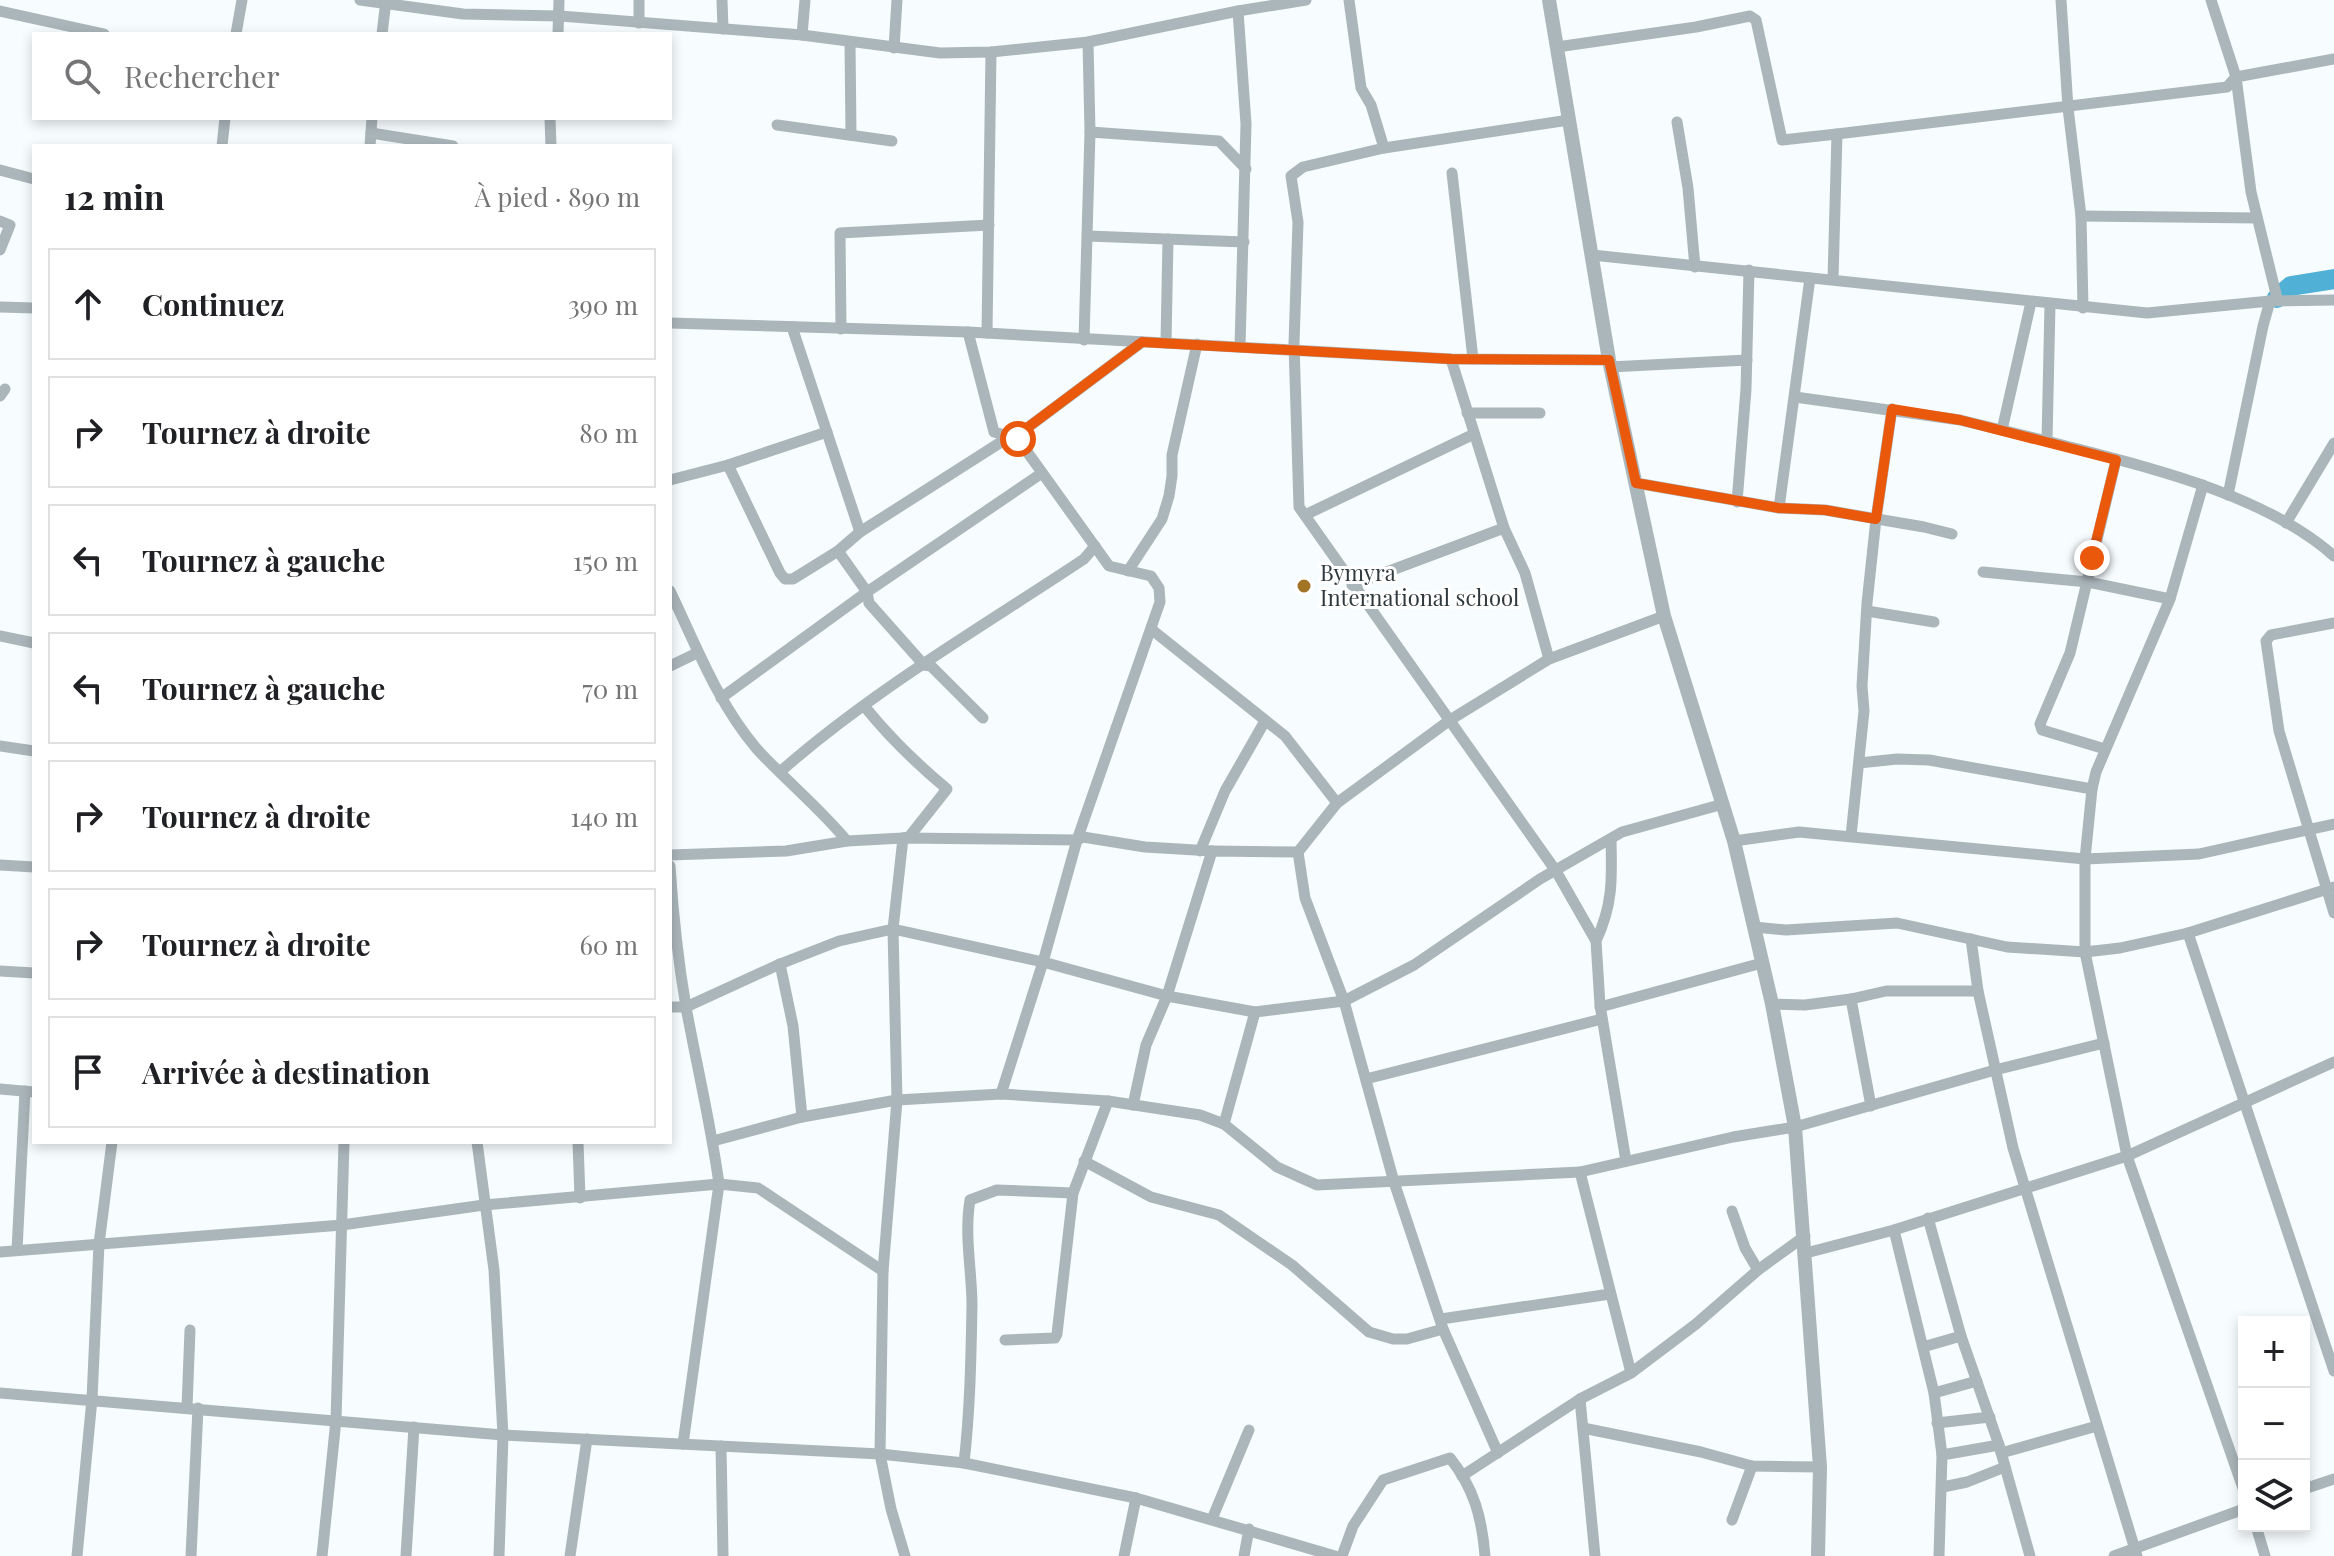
<!DOCTYPE html>
<html lang="fr">
<head>
<meta charset="utf-8">
<style>
	:root { --surface:#fff; --page:#f2f2f2; --text:#202124; --muted:#757577; --line:#e0e0e0 }
	body { margin:0; font-family:"Playfair Display",serif; background:var(--page); color:var(--text) }
	.controls { position:absolute; right:24px; bottom:24px; display:grid; overflow:hidden; border-radius:0px; box-shadow:0 4px 12px #0003 }
	.controls button { width:72px; height:72px; display:grid; place-items:center; padding:0; border:0; border-bottom:2px solid var(--line); background:var(--surface); color:var(--text); font:40px sans-serif }
	.stop { position:absolute; width:24px; height:24px; margin:-18px; border:6px solid #ea580c; border-radius:50%; background:#fff }
	.stop.end { background:#ea580c; border-color:#fff; box-shadow:0 2px 8px #0008 }
	.list { margin:0; padding:0; list-style:none }
	h2 { display:flex; justify-content:space-between; align-items:center; height:104px; margin:0; padding:0 32px; font-size:34px }
	h2 small { font-size:26px; font-weight:400; color:var(--muted) }
	.list li { display:grid; grid-template-columns:52px 1fr auto; gap:24px; align-items:center; box-sizing:border-box; height:112px; margin:0 16px 16px; padding:0 16px; border:2px solid var(--line); border-radius:0px }
	.list b { display:block; font-size:30px; white-space:nowrap }
	.list em { font-size:26px; font-style:normal; color:var(--muted) }
	.icon { flex:none; width:44px; height:44px; fill:none; stroke:currentColor; stroke-width:2; stroke-linecap:round; stroke-linejoin:round }
	.map { position:relative; flex:none; width:2334px; height:1556px; overflow:hidden }
	.search { position:absolute; background:var(--surface); box-shadow:0 4px 12px #0003; left:32px; top:32px; width:640px; height:88px; display:flex; align-items:center; gap:20px; box-sizing:border-box; padding:0 28px; border-radius:0px; color:var(--muted); font-size:30px }
	.panel { position:absolute; background:var(--surface); box-shadow:0 4px 12px #0003; left:32px; top:144px; width:640px; height:1000px; border-radius:0px }
	.map>svg:first-child { display:block }
</style>
</head>
<body>
<div class="map">
<svg width="2334" height="1556" viewBox="0 0 2334 1556">
	<rect width="100%" height="100%" fill="#f7fcfe"/>
	<g fill="none" stroke-linecap="round" stroke-linejoin="round">
		<polyline stroke="#51b0d5" stroke-width="20" points="2277,298 2291,286 2334,279"/>
		<g stroke="#abb6ba" stroke-width="11">
			<polyline points="360,0 463,14 560,16 802,35 940,53 991,52 1088,42 1238,11 1306,0"/>
			<polyline points="639,0 639,23"/>
			<polyline points="722,0 723,29"/>
			<polyline points="1349,0 1361,88 1371,105 1384,148"/>
			<polyline points="2061,0 2068,108 2081,216 2083,308"/>
			<polyline points="2211,0 2236,77 2251,192 2277,298 2270,301 2263,326 2228,495"/>
			<polyline points="0,11 104,34"/>
			<polyline points="1238,11 1246,124 1240,347"/>
			<polyline points="236,34 242,0"/>
			<polyline points="382,34 386,0"/>
			<polyline points="558,34 559,0"/>
			<polyline points="802,35 805,0"/>
			<polyline points="850,42 851,135"/>
			<polyline points="1557,47 1696,27 1750,16 1756,20 1782,140 1837,134"/>
			<polyline points="894,48 897,0"/>
			<polyline points="550,118 551,146"/>
			<polyline points="1569,120 1384,148 1303,167 1291,176 1298,222 1294,344 1299,507 1556,871 1596,941 1600,1005 1626,1161"/>
			<polyline points="1677,122 1688,188 1695,267"/>
			<polyline points="777,125 892,141"/>
			<polyline points="1090,132 1219,141 1246,169"/>
			<polyline points="371,133 453,146"/>
			<polyline points="222,146 225,118"/>
			<polyline points="370,146 372,118"/>
			<polyline points="0,170 34,179"/>
			<polyline points="1452,173 1473,359"/>
			<polyline points="2081,216 2257,218"/>
			<polyline points="0,221 10,225 0,250"/>
			<polyline points="1088,236 1244,242"/>
			<polyline points="1592,255 2147,313 2270,301 2334,300"/>
			<polyline points="1833,279 1837,134 2227,87 2236,77 2334,59"/>
			<path d="M2050,304L2047,441C2141,466 2260,491 2334,556"/>
			<polyline points="0,307 34,308"/>
			<polyline points="670,323 968,332 1451,359 1609,360"/>
			<polyline points="792,327 860,532"/>
			<polyline points="841,329 840,233 989,225"/>
			<polyline points="968,332 994,432 1018,439 1109,566 1151,576 1159,588 1160,602 1077,840 1043,962 1001,1094"/>
			<polyline points="987,333 991,52"/>
			<polyline points="1084,340 1090,132 1088,42"/>
			<polyline points="1166,343 1168,239"/>
			<polyline points="1451,359 1504,528 1525,573 1549,659"/>
			<polyline points="1610,367 1747,360"/>
			<polyline points="0,396 5,389"/>
			<polyline points="1795,397 1960,420 2047,441"/>
			<polyline points="1467,413 1540,413"/>
			<polyline points="2002,430 2031,302"/>
			<polyline points="728,465 780,573 785,579 793,579 838,551 860,532 1009,437 1019,434 1142,342"/>
			<polyline points="670,480 728,465 827,432"/>
			<polyline points="1636,483 1779,508 1825,510 1924,527 1952,534"/>
			<polyline points="2203,485 2170,599 2096,772 2092,789 2085,859 2085,952 2127,1156 2244,1491"/>
			<polyline points="1737,502 1746,389 1749,270"/>
			<polyline points="1779,508 1810,278"/>
			<polyline points="1305,515 1474,434"/>
			<polyline points="2286,523 2334,443"/>
			<polyline points="838,551 867,592 869,603 924,665 931,666 983,718"/>
			<polyline points="1128,571 1162,519 1169,496 1172,476 1172,455 1197,344"/>
			<polyline points="1983,572 2088,582 2170,599"/>
			<polyline points="1352,585 1504,528"/>
			<path d="M670,591C696,645 717,702 756,748C785,780 819,807 847,841"/>
			<polyline points="1867,611 1934,622"/>
			<polyline points="2334,623 2271,635 2266,641 2279,731 2334,913"/>
			<polyline points="1151,629 1285,736 1337,803"/>
			<polyline points="0,636 34,643"/>
			<polyline points="670,666 697,653"/>
			<polyline points="721,698 867,592 1042,473"/>
			<path d="M865,707C890,738 917,764 947,789L909,837L903,838L893,929L1043,962L1167,996L1255,1012L1344,1001L1414,965L1540,879L1622,832L1723,804"/>
			<polyline points="0,746 34,751"/>
			<polyline points="2105,749 2042,730 2040,724 2070,653 2116,460"/>
			<polyline points="1859,763 1897,759 1929,760 2092,789"/>
			<path d="M781,771C873,690 982,627 1084,559L1095,546"/>
			<polyline points="1851,836 1864,711 1862,686 1867,603 1876,519 1892,409"/>
			<polyline points="1734,841 1799,832 2085,859 2199,854 2334,824"/>
			<polyline points="1200,851 1225,791 1265,721"/>
			<polyline points="670,855 786,851 847,841 903,838 1077,840 1083,837 1145,847 1212,851"/>
			<polyline points="0,865 34,867"/>
			<path d="M670,866C673,913 678,960 686,1007C697,1067 711,1125 719,1184L683,1444"/>
			<polyline points="1754,927 1786,930 1897,923 2007,947 2085,952 2120,948 2188,933 2334,887"/>
			<polyline points="2188,933 2334,1371"/>
			<polyline points="1971,939 1978,991 2013,1148 2137,1556"/>
			<path d="M1596,941C1613,905 1612,879 1611,840"/>
			<polyline points="780,964 793,1026 802,1117"/>
			<polyline points="0,971 34,973"/>
			<polyline points="1851,999 1886,991 1978,991"/>
			<polyline points="1772,1004 1805,1005 1851,999 1871,1106"/>
			<polyline points="670,1007 686,1007 780,964 839,941 893,929 897,1100 883,1271 880,1454 891,1509 905,1556"/>
			<polyline points="1600,1007 1762,963"/>
			<polyline points="1366,1079 1602,1019"/>
			<polyline points="0,1089 34,1092"/>
			<polyline points="1133,1105 1146,1045 1167,996 1212,851 1298,852"/>
			<polyline points="1224,1124 1255,1012"/>
			<polyline points="713,1141 802,1117 897,1100 1001,1094 1108,1101 1200,1115 1224,1124 1277,1167 1317,1185 1580,1172 1733,1137 1795,1127 1995,1070 2104,1043"/>
			<polyline points="477,1142 494,1270 503,1435 499,1556"/>
			<polyline points="578,1142 580,1198"/>
			<polyline points="1084,1161 1151,1197 1219,1215 1292,1265 1369,1332 1393,1339 1407,1339 1443,1329"/>
			<polyline points="1580,1172 1631,1373"/>
			<polyline points="1732,1211 1745,1248 1758,1270"/>
			<polyline points="1928,1218 1961,1336 1999,1445 2030,1556"/>
			<polyline points="1894,1230 1934,1393 1942,1455 1939,1556"/>
			<polyline points="17,1250 25,1091"/>
			<polyline points="0,1252 342,1225 484,1205 719,1184 758,1188 883,1271"/>
			<polyline points="1806,1253 1894,1230 2127,1156 2334,1062"/>
			<polyline points="1441,1319 1610,1294"/>
			<polyline points="1005,1340 1055,1338 1057,1334 1073,1193 1108,1101"/>
			<polyline points="1923,1347 1961,1336"/>
			<polyline points="0,1393 503,1435 880,1454 964,1463 1136,1498 1335,1556"/>
			<polyline points="1934,1393 1977,1381"/>
			<polyline points="1580,1399 1595,1556"/>
			<polyline points="187,1407 190,1330"/>
			<polyline points="1937,1423 1990,1417"/>
			<polyline points="1583,1428 1701,1452 1752,1466 1820,1467"/>
			<polyline points="721,1446 723,1556"/>
			<polyline points="1498,1453 1443,1329 1394,1182 1344,1001 1305,898 1298,852 1337,803 1450,720 1549,659 1664,616"/>
			<polyline points="2001,1453 2097,1426"/>
			<polyline points="1942,1455 1999,1445"/>
			<path d="M964,1463C970,1411 971,1359 972,1306C972,1271 964,1236 970,1200L997,1190L1073,1193"/>
			<polyline points="1462,1476 1580,1399 1631,1373 1696,1324 1758,1270 1805,1236"/>
			<polyline points="1943,1487 1967,1482 2005,1467"/>
			<polyline points="2304,1489 2334,1479"/>
			<polyline points="1212,1519 1249,1430"/>
			<polyline points="1732,1520 1752,1466"/>
			<polyline points="2256,1526 2265,1556"/>
			<polyline points="77,1556 92,1399 99,1244 112,1142"/>
			<polyline points="191,1556 198,1408"/>
			<polyline points="322,1556 336,1420 344,1142"/>
			<polyline points="406,1556 414,1427"/>
			<polyline points="570,1556 587,1439"/>
			<polyline points="1124,1556 1136,1498"/>
			<polyline points="1244,1556 1249,1529"/>
			<path d="M1342,1556L1353,1526L1383,1480L1450,1458C1474,1488 1482,1518 1485,1556"/>
			<polyline points="2114,1556 2244,1509"/>
		</g>
		<polyline stroke="#abb6ba" stroke-width="14" points="1549,0 1609,360 1664,616 1734,841 1772,1004 1795,1127 1820,1467 1818,1556"/>
	</g>
	<g fill="none" stroke-linecap="round" stroke-linejoin="round">
		<polyline stroke="#ea580c" stroke-width="10" points="1018,439 1009,437 1019,434 1142,342 1451,359 1609,360 1636,483 1779,508 1825,510 1876,519 1892,409 1960,420 2116,460 2092,558"/>
	</g>
	<circle fill="#a17426" stroke="#fff" stroke-width="3" cx="1304" cy="586" r="8"/>
	<g text-anchor="middle" stroke-width="6" stroke-linejoin="round" paint-order="stroke">
		<g font-size="22" fill="#30393e" stroke="#fff" text-anchor="start">
			<text x="1320" y="581">Bymyra<tspan x="1320" dy="25">International school</tspan></text>
		</g>
	</g>
</svg>
<div class="controls">
<button>+</button>
<button>−</button>
<button><svg class="icon" aria-label="layers" viewBox="0 0 24 24"><path d="M12 4l9 5-9 5-9-5zM3 14l9 5 9-5"/></svg></button>
</div>
<div class="stop" style="left:1018px;top:439px"></div>
<div class="stop end" style="left:2092px;top:558px"></div>
<div class="search"><svg class="icon" aria-label="search" viewBox="0 0 24 24"><circle cx="10" cy="10" r="6"/><path d="M15 15l6 6"/></svg>Rechercher</div>
<section class="panel">
<h2>12 min<small>À pied · 890 m</small></h2>
<ul class="list">
<li><svg class="icon" aria-label="ahead" viewBox="0 0 24 24"><path d="M12 20V5M6 11l6-6 6 6"/></svg><div><b>Continuez</b></div><em>390 m</em></li>
<li><svg class="icon" aria-label="right" viewBox="0 0 24 24"><path d="M7 20v-9h11M14 6l5 5-5 5"/></svg><div><b>Tournez à droite</b></div><em>80 m</em></li>
<li><svg class="icon" aria-label="left" viewBox="0 0 24 24"><path d="M17 20v-9H6M10 6l-5 5 5 5"/></svg><div><b>Tournez à gauche</b></div><em>150 m</em></li>
<li><svg class="icon" aria-label="left" viewBox="0 0 24 24"><path d="M17 20v-9H6M10 6l-5 5 5 5"/></svg><div><b>Tournez à gauche</b></div><em>70 m</em></li>
<li><svg class="icon" aria-label="right" viewBox="0 0 24 24"><path d="M7 20v-9h11M14 6l5 5-5 5"/></svg><div><b>Tournez à droite</b></div><em>140 m</em></li>
<li><svg class="icon" aria-label="right" viewBox="0 0 24 24"><path d="M7 20v-9h11M14 6l5 5-5 5"/></svg><div><b>Tournez à droite</b></div><em>60 m</em></li>
<li><svg class="icon" aria-label="arrive" viewBox="0 0 24 24"><path d="M6 21V4h12l-3 4 3 4H6"/></svg><div><b>Arrivée à destination</b></div></li>
</ul>
</section>
</div>
</body>
</html>
